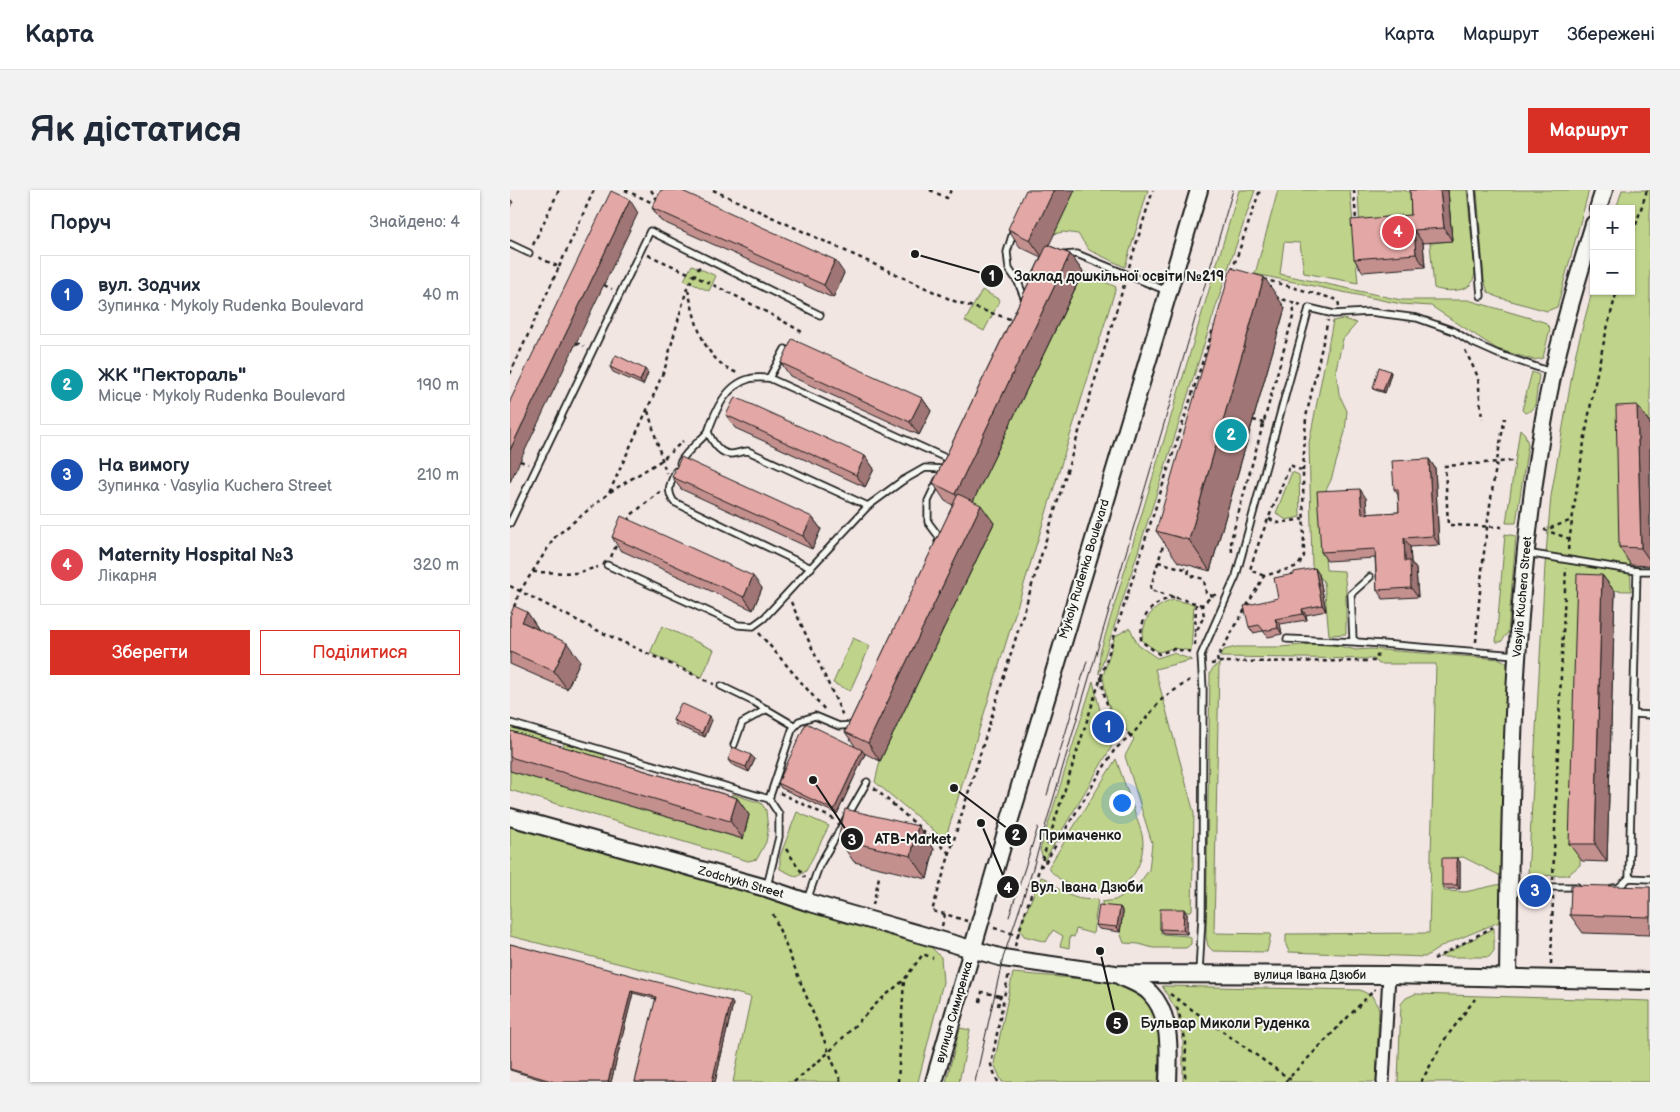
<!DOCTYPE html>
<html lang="uk">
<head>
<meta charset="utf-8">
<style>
	:root { --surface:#fff; --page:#f2f2f3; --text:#1f2937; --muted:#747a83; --line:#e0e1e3; --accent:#d93025 }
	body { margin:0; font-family:"Balsamiq Sans",sans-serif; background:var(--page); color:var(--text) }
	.controls { position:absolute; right:15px; top:15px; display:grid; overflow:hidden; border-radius:0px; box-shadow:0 1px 4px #0004 }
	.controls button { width:45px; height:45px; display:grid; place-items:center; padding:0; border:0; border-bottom:1px solid var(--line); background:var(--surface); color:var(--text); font:25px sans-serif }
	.you { position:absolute; left:611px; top:612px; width:18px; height:18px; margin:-12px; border:4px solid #fff; border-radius:50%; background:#1a73e8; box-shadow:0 0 0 8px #1a73e833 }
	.badge { display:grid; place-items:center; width:32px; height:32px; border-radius:50%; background:var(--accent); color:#fff; font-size:16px; font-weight:700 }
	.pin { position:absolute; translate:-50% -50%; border:2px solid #fff; box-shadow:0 1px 5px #0006 }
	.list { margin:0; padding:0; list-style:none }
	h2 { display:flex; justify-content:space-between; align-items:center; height:65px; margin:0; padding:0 20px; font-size:21px }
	h2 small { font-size:16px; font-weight:400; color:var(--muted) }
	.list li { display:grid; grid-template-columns:32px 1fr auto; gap:15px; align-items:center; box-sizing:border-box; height:80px; margin:0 10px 10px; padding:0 10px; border:1px solid var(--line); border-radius:0px }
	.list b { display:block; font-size:19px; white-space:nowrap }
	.list p { margin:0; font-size:16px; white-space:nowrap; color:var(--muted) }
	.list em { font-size:16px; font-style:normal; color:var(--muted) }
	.actions { display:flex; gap:10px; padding:15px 20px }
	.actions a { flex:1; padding:11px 0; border:1px solid var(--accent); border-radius:0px; text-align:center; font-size:18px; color:var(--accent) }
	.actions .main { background:var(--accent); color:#fff }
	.map { position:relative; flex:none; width:1140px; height:892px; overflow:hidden; border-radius:0px }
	header { display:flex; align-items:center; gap:30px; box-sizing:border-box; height:70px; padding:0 25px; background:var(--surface); border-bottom:1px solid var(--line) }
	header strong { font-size:24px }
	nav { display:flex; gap:28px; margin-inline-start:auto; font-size:18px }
	.intro { display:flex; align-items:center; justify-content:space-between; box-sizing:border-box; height:120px; padding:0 30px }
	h1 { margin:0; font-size:35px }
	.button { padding:12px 22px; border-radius:0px; background:var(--accent); color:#fff; font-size:18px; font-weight:700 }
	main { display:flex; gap:30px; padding:0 30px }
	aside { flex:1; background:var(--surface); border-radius:0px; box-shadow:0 1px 4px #0004 }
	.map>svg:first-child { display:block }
</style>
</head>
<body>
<header>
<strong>Карта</strong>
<nav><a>Карта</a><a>Маршрут</a><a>Збережені</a></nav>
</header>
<div class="intro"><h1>Як дістатися</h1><a class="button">Маршрут</a></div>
<main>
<aside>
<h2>Поруч<small>Знайдено: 4</small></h2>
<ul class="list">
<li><span class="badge" style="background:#1a4fb4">1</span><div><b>вул. Зодчих</b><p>Зупинка · Mykoly Rudenka Boulevard</p></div><em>40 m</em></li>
<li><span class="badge" style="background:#0f9aa8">2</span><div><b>ЖК &quot;Пектораль&quot;</b><p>Місце · Mykoly Rudenka Boulevard</p></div><em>190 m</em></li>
<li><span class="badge" style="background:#1a4fb4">3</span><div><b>На вимогу</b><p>Зупинка · Vasylia Kuchera Street</p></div><em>210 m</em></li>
<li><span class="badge" style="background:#e0444e">4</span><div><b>Maternity Hospital №3</b><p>Лікарня</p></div><em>320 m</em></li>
</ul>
<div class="actions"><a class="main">Зберегти</a><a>Поділитися</a></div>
</aside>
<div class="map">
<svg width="1140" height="892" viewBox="0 0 1140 892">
	<rect width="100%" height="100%" fill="#f2e6e3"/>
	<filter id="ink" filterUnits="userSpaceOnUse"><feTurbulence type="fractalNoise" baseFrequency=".02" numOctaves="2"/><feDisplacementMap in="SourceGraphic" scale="10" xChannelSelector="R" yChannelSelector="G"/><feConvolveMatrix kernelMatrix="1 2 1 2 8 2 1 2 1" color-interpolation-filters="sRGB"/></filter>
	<g filter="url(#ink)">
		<g fill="#bfd48a" stroke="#6e7853">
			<polygon points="565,0 638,0 615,77 579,60 568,44 553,42 544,44"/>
			<polygon points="729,0 745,0 718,79 589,484 590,463"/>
			<polygon points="768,0 840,0 848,93 794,83 790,53 774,52 770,84 891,110 958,110 1034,132 1040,138 1033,168 1024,170 987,159 921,116 891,114 745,84"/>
			<polygon points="848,0 894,0 900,3 910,38 850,43"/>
			<path d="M938,0H957L965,83C964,87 963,92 960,95C954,102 931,102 924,98L920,53L942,51Z"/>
			<polygon points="967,0 1079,0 1047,117 1037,121 987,107 978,102 974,90"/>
			<polygon points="1112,0 1140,0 1140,231 1116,232 1121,401 1077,400 1070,675 1058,685 1018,686 1035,375 1041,306 1066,162 1084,94 1084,101 1121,101 1121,19 1106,19"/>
			<polygon points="182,75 206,86 199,101 174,90"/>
			<polygon points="573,82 606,97 435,650 365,592 370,571 484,333 458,322"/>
			<polygon points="472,100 490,110 474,141 455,131"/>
			<polygon points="833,129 847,133 833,149 826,179 829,204 837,221 835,242 821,290 811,310 816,380 834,381 836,399 836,444 819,445 814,392 802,376 799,253 823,131"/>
			<polygon points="1022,182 1029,185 1025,215 1021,221 1015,223 1012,220"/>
			<polygon points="1010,239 1015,244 1018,254 1006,333 996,333"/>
			<polygon points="782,282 789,285 790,327 776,330 766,323"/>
			<polygon points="995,344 1006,346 998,443 991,452 986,452"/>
			<path d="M663,410L684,414L681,461L663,458L649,462L632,451C634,427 641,418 663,410Z"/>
			<polygon points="152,436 204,460 192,487 140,463"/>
			<polygon points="620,438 628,455 647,468 663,463 682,470 645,479 684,623 682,720 677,722 652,721 651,744 677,746 681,748 681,754 676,758 643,758 629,754 614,753 610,742 613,722 592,719 592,712 605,710 625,699 639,680 642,653 615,566 624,549 607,530 597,512 593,486 605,446"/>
			<polygon points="343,448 360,456 340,501 323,493"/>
			<polygon points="816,453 846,460 860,459 990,469 996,472 998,478 991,686 953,667 933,669 934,701 955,702 991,694 989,732 934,755 915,767 779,762 776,755 776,744 919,743 926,474 869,474 864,469 710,467 714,460 726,457 770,457"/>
			<polygon points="709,474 704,743 761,744 757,762 703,761 698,756 696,747 700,483 704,477"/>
			<polygon points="583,491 592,529 602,556 534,671 530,660"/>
			<polygon points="0,537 41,549 36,566 0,556"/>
			<polygon points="54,553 95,565 90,582 50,570"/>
			<path d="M606,569C612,586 618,603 624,620C627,631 633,642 633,653C631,710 572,717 538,678Z"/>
			<polygon points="0,581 232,649 217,619 222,604 251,613 256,620 258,641 256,652 247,669 238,671 0,600"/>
			<polygon points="287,622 319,636 296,681 287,687 270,679 270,666"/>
			<polygon points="0,637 238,702 419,755 431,767 433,792 408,892 223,892 241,807 0,746"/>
			<path d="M531,687C539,689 543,695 550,700C561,708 575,711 588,709L583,744L566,739L564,747L560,746L559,758L550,756L553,746L543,740L536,752L514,746L509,738Z"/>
			<polygon points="984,738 984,761 979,767 929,767"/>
			<polygon points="503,783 598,791 624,798 642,816 650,845 648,892 492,892 484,874"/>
			<polygon points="652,796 850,800 862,806 869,819 866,892 673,892 673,851 667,821"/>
			<polygon points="905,804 1140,811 1140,892 888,892 891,814 896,808"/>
			<polygon points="450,838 460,840 449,892 436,892"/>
		</g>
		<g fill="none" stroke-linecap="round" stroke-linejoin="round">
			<g stroke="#1c1c1c" stroke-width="9">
				<g id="lane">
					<polyline points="962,0 971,106"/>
					<polyline points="504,39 497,62 499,79 508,92 514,107"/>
					<polyline points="0,54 19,63"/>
					<polyline points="554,65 567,64 657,101"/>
					<polyline points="259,188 275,159"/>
					<path d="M170,273C175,262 189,252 198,242"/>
					<path d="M166,281C160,294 156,300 164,312L301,378"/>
					<polyline points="428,290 418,311 418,332 430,348 428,352"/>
					<path d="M358,316L238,261C232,261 226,264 221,264C209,264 202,251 198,242C205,221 216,195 239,189C245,187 253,188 259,188L438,269"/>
					<polyline points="0,333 140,41 310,125"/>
					<polyline points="1016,363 1127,381 1140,381"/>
					<polyline points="97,375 228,435 243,436 254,428 358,316 392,291 415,278 433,279"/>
					<polyline points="860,387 841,404 843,449 847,452 1006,465"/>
					<polyline points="777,449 847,452"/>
					<polyline points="211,496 244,512 285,536"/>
					<polyline points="1124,524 1140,525"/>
					<polyline points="0,533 259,609 269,624 269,647 257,696"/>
					<polyline points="224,555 232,533 257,519"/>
					<polyline points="259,609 282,540 289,531 305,526 329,536 344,535"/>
					<polyline points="1119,688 1127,381"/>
					<polyline points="1001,697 1067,697"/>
					<polyline points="1103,698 1108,698 1119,688 1140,689"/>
					<polyline points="297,710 309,676 357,592"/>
					<polyline points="689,783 692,726 693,499 691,465 726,386 799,118 824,124 860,122 907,128 944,141 961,152 988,164 1041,182"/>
				</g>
			</g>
			<g stroke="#1c1c1c" stroke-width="15">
				<polyline id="street" points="873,892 879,785"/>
			</g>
			<g stroke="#1c1c1c" stroke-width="20">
				<g id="secondary">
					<polyline points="1088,19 1094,0"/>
					<polyline points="0,627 256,698 297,712 493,768 605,784 879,785 1140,791"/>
					<path d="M610,786C620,791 633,795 640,803C662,825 659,864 658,892"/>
					<path d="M998,788C1000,603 1002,417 1033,234C1044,166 1064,100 1084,34"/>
					<polyline points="424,892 497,639 689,0"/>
				</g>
			</g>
			<g stroke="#1c1c1c" stroke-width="2.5" stroke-dasharray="4 4" stroke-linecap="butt">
				<polyline points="115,0 147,15"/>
				<polyline points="141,0 148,11"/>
				<polyline points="203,0 444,111 503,130"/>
				<polyline points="420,0 437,8 441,0"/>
				<polyline points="844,0 846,31"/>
				<polyline points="1121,50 1137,0"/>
				<polyline points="23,55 49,0"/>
				<path d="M138,65C191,88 242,113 292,142"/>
				<polyline points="850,74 850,82"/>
				<polyline points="49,77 84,0"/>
				<polyline points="619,77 643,0"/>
				<polyline points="722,81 750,0"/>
				<polyline points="753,89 828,110 829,116"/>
				<polyline points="94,95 102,99"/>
				<path d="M178,100C186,133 192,169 227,183"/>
				<polyline points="765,107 791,115"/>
				<polyline points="66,153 74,156"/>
				<polyline points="955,160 968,187 972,229"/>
				<polyline points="0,184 49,77 26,66"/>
				<polyline points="138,221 156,283"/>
				<polyline points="743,230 754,233"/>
				<polyline points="10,271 18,274"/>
				<polyline points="793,281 796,227 818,130"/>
				<polyline points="100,302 152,270 173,251"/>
				<polyline points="759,329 769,333 793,329"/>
				<polyline points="118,331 121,325 151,301"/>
				<polyline points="992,337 938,335 935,276 1002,271"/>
				<polyline points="655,349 640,400 692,415"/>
				<polyline points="1060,349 1035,340 1062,330"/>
				<path d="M1058,360C1070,273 1083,186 1107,101"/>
				<polyline points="722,362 721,350 784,123 783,112"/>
				<polyline points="101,367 108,351"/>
				<polyline points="648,372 679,380 678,385 694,389 696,403 702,406"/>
				<polyline points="23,382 66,383 88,377"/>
				<polyline points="0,396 80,437 204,494"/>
				<path d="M664,407C640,413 630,427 631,451L649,464L663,459L683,462"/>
				<polyline points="281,412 334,528"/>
				<polyline points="4,417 10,401 45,347 99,303 142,209 155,178 177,98 190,76"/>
				<polyline points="685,442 686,413"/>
				<polyline points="249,443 315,520"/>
				<path d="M966,452C971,377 980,302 995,228"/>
				<polyline points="685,455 685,444 694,426 692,415 702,406 707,404"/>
				<path d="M708,472L707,468L754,386L788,376L794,366L793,281L780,275C767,310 750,344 740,380L754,386"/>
				<polyline points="701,474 711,472 865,471 868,464"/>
				<path d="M591,487C596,517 599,525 621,546"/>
				<polyline points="364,598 439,663"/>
				<polyline points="270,603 326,630"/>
				<polyline points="276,659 295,687"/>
				<polyline points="529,675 533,676 605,559 621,546 653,508 683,488"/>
				<polyline points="1043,690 1050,507 1056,378"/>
				<polyline points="363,715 369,687"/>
				<polyline points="263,724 331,892"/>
				<polyline points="435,724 422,721 615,92"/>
				<polyline points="432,736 435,724 457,731"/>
				<polyline points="484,738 508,745 704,136"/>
				<polyline points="505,756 508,745"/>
				<polyline points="924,769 983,737"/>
				<polyline points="1041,774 1043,705"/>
				<polyline points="660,804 784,892"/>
				<polyline points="470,812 472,802 490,806"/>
				<polyline points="488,816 490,806 494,807 499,783"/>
				<polyline points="667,817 671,831"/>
				<polyline points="672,836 676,853 675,892"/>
				<polyline points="284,892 318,863 369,811 394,790 413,764 423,768"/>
				<polyline points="388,892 394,790"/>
				<polyline points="488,892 481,875 494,807"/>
				<polyline points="775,892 865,799"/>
				<polyline points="911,892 935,849 965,809"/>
			</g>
			<use href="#lane" stroke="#f6f6f2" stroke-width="5.5"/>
			<use href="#street" stroke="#f6f6f2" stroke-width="11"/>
			<use href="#secondary" stroke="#f6f6f2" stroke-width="16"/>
			<g stroke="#1c1c1c" stroke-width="1">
				<polyline points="537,605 577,471"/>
				<polyline points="499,727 528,637"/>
				<polyline points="465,892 493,768 520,688 723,0"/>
			</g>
		</g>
		<g fill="#c3908e" stroke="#1c1c1c">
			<polygon points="900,0 938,0 942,51 913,53 915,77 853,82 844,69 901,25"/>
			<polygon points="142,18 334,83 323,108 151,31"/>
			<polygon points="498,39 560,64 573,82 463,311 484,333 370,571 354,563 355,564 327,624 271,598 268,593 345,556 335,542 443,315 435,311 423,293 531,67 510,57"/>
			<polygon points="775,118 700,381 668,372 646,341"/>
			<polygon points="271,173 412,208 421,221 409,245 280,186"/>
			<polygon points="100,177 138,183 133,195 103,182"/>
			<polygon points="880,181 881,183 875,203 865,200 863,198"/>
			<polygon points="1127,215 1140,233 1140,376 1121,375 1109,357"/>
			<polygon points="216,225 355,266 364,279 355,297 225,238"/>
			<polygon points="919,269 925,278 929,355 900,357 901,372 906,379 908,407 873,409 867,400 865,368 817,371 811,362 856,308 857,324 889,322 888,305 884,299"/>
			<polygon points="162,287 302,327 311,339 302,359 171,299"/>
			<polygon points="102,347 252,398 243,420 110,360"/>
			<polygon points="809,384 816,421 796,425 797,430 770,434 772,444 758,447 753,441 743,443 739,437"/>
			<polygon points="1092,385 1105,402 1097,672 1072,671 1059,654"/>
			<polygon points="17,422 29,440 70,471 57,499 0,474 0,426"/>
			<polygon points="199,526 202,530 195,547 166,535 163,530"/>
			<polygon points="0,541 227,608 239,625 233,649 0,581"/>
			<polygon points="241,565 245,569 239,582 221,574 218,570"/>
			<polygon points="408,636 424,659 417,689 344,672 328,649"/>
			<polygon points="947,668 950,672 950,699 935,699 932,695"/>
			<polygon points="1140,697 1140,745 1073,743 1060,725"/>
			<polygon points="610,717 613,722 610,742 589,739 586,735"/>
			<polygon points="677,724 677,744 653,743 650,739"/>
			<polygon points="0,754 223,814 205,892 125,892 146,809 123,803 101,892 39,892 0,880"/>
		</g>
		<g fill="#9f7674" stroke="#1c1c1c">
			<polygon points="544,0 565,0 533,68 520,50"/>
			<polygon points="930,0 938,0 942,51 934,38"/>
			<polygon points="0,9 3,12 0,17"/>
			<polygon points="120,10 128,23 0,292 0,260"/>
			<polygon points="904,40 913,53 915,77 906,64"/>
			<polygon points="560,64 573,82 458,322 445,304"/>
			<polygon points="325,70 334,83 323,108 314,95"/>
			<polygon points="754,87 775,118 700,381 679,350"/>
			<polygon points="135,179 138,183 133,195 130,191"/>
			<polygon points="880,181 881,183 875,203 873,201"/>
			<polygon points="412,208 421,221 409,245 400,232"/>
			<polygon points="1127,215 1140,233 1140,371 1131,358"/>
			<polygon points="355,266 364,279 355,297 346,285"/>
			<polygon points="919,269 925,278 929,355 923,346"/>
			<polygon points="850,299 856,308 858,333 852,324"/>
			<polygon points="471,315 484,333 370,571 358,553"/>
			<polygon points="302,327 311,339 302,359 293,346"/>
			<polygon points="894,348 900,357 901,372 906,379 908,407 901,398 895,371"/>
			<polygon points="805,378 809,384 816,421 812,415"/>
			<polygon points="1092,385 1105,402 1097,672 1085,654"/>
			<polygon points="243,386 252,398 243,420 234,407"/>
			<polygon points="792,419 796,425 797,430 793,424"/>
			<polygon points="17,422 29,440 12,432"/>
			<polygon points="765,429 770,434 772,444 768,438"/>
			<polygon points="57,453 70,471 57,499 44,481"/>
			<polygon points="199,526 202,530 195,547 192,543"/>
			<polygon points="352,560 355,564 327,624 324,620"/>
			<polygon points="241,565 245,569 239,582 236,577"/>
			<polygon points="227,608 239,625 233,649 220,631"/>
			<polygon points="408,636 424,659 417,689 401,666"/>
			<polygon points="947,668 950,672 950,699 947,695"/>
			<polygon points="610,717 613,722 610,742 607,737"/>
			<polygon points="674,719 677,724 677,744 673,740"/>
			<polygon points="121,801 123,803 101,892 98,892"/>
			<polygon points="221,811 223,814 205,892 202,892"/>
		</g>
		<g fill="#e3a8a5" stroke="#1c1c1c">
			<polygon points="151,0 170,0 325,70 314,95 142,18"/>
			<polygon points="516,0 544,0 520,50 498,39"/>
			<polygon points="900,0 930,0 934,38 904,40 906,64 844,69 841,30 901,25"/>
			<polygon points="101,1 120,10 0,260 0,211"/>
			<polygon points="537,55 560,64 445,304 423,293"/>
			<polygon points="721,78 754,87 679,350 646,341"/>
			<polygon points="282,149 412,208 400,232 271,173"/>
			<polygon points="106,165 135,179 130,191 100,177"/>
			<polygon points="869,177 880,181 873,201 863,198"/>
			<polygon points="225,207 355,266 346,285 216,225"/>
			<polygon points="1127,215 1131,358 1109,357 1106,216"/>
			<polygon points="171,267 302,327 293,346 162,287"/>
			<polygon points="919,269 923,346 894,348 895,371 900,371 901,398 867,400 865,359 811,362 807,301 850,299 852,324 889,322 888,299 884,299 882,271"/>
			<polygon points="448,304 471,315 358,553 335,542"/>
			<polygon points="111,326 243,386 234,407 102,347"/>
			<polygon points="805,378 812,415 792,419 793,424 765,429 768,438 754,441 749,435 739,437 734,416 768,408 764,388 784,384 784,382"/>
			<polygon points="1067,384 1092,385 1085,654 1059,654"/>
			<polygon points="4,416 17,422 12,432 57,453 44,481 0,462 0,426"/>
			<polygon points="171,513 199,526 192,543 163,530"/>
			<polygon points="296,533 352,560 324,620 268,593"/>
			<polygon points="0,541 227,608 220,631 0,567"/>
			<polygon points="223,557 241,565 236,577 218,570"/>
			<polygon points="335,619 408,636 401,666 328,649"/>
			<rect x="932" y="668" width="15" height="27"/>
			<polygon points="1061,695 1140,697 1140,727 1060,725"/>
			<polygon points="589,715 610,717 607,737 586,735"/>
			<polygon points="650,719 674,719 673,740 650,739"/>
			<polygon points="0,754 221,811 202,892 125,892 146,807 121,801 98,892 45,892 0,879"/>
		</g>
	</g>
	<g text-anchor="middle" stroke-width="4" stroke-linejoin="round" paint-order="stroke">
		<g font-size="12" fill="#1c1c1c" stroke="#f6f6f2">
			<text transform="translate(574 379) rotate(-73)" y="4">Mykoly Rudenka Boulevard</text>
			<text transform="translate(1012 407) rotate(-85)" y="4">Vasylia Kuchera Street</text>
			<text transform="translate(231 692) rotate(16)" y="4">Zodchykh Street</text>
			<text x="800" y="789">вулиця Івана Дзюби</text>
			<text transform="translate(444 822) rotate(-74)" y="4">вулиця Симиренка</text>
		</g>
	</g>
	<path fill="none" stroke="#1c1c1c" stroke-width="2" d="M405 64L482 86M444 598L506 645M303 590L342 649M471 633L498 697M590 761L607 833"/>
	<g fill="#1c1c1c" stroke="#f6f6f2" stroke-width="2">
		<circle cx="405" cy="64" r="5"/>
		<circle cx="444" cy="598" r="5"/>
		<circle cx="303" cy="590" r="5"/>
		<circle cx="471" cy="633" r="5"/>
		<circle cx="590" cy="761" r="5"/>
		<circle cx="482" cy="86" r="12"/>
		<circle cx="506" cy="645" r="12"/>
		<circle cx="342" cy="649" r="12"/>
		<circle cx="498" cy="697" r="12"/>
		<circle cx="607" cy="833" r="12"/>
	</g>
	<g font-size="15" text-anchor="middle" font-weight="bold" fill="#fff">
		<text x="482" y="91">1</text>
		<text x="506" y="650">2</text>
		<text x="342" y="655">3</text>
		<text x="498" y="703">4</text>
		<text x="607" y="839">5</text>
	</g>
	<g font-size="14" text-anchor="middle" font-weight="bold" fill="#1c1c1c" stroke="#f6f6f2" stroke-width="4" stroke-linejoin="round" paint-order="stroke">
		<text x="609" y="91">Заклад дошкільної освіти №219</text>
		<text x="570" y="650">Примаченко</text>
		<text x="403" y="654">ATB-Market</text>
		<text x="577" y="702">Вул. Івана Дзюби</text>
		<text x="715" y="838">Бульвар Миколи Руденка</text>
	</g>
</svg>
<div class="controls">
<button>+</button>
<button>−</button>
</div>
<div class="you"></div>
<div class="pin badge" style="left:598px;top:537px;background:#1a4fb4">1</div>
<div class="pin badge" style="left:721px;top:245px;background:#0f9aa8">2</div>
<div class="pin badge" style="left:1025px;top:701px;background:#1a4fb4">3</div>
<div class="pin badge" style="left:888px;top:42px;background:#e0444e">4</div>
</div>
</main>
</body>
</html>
